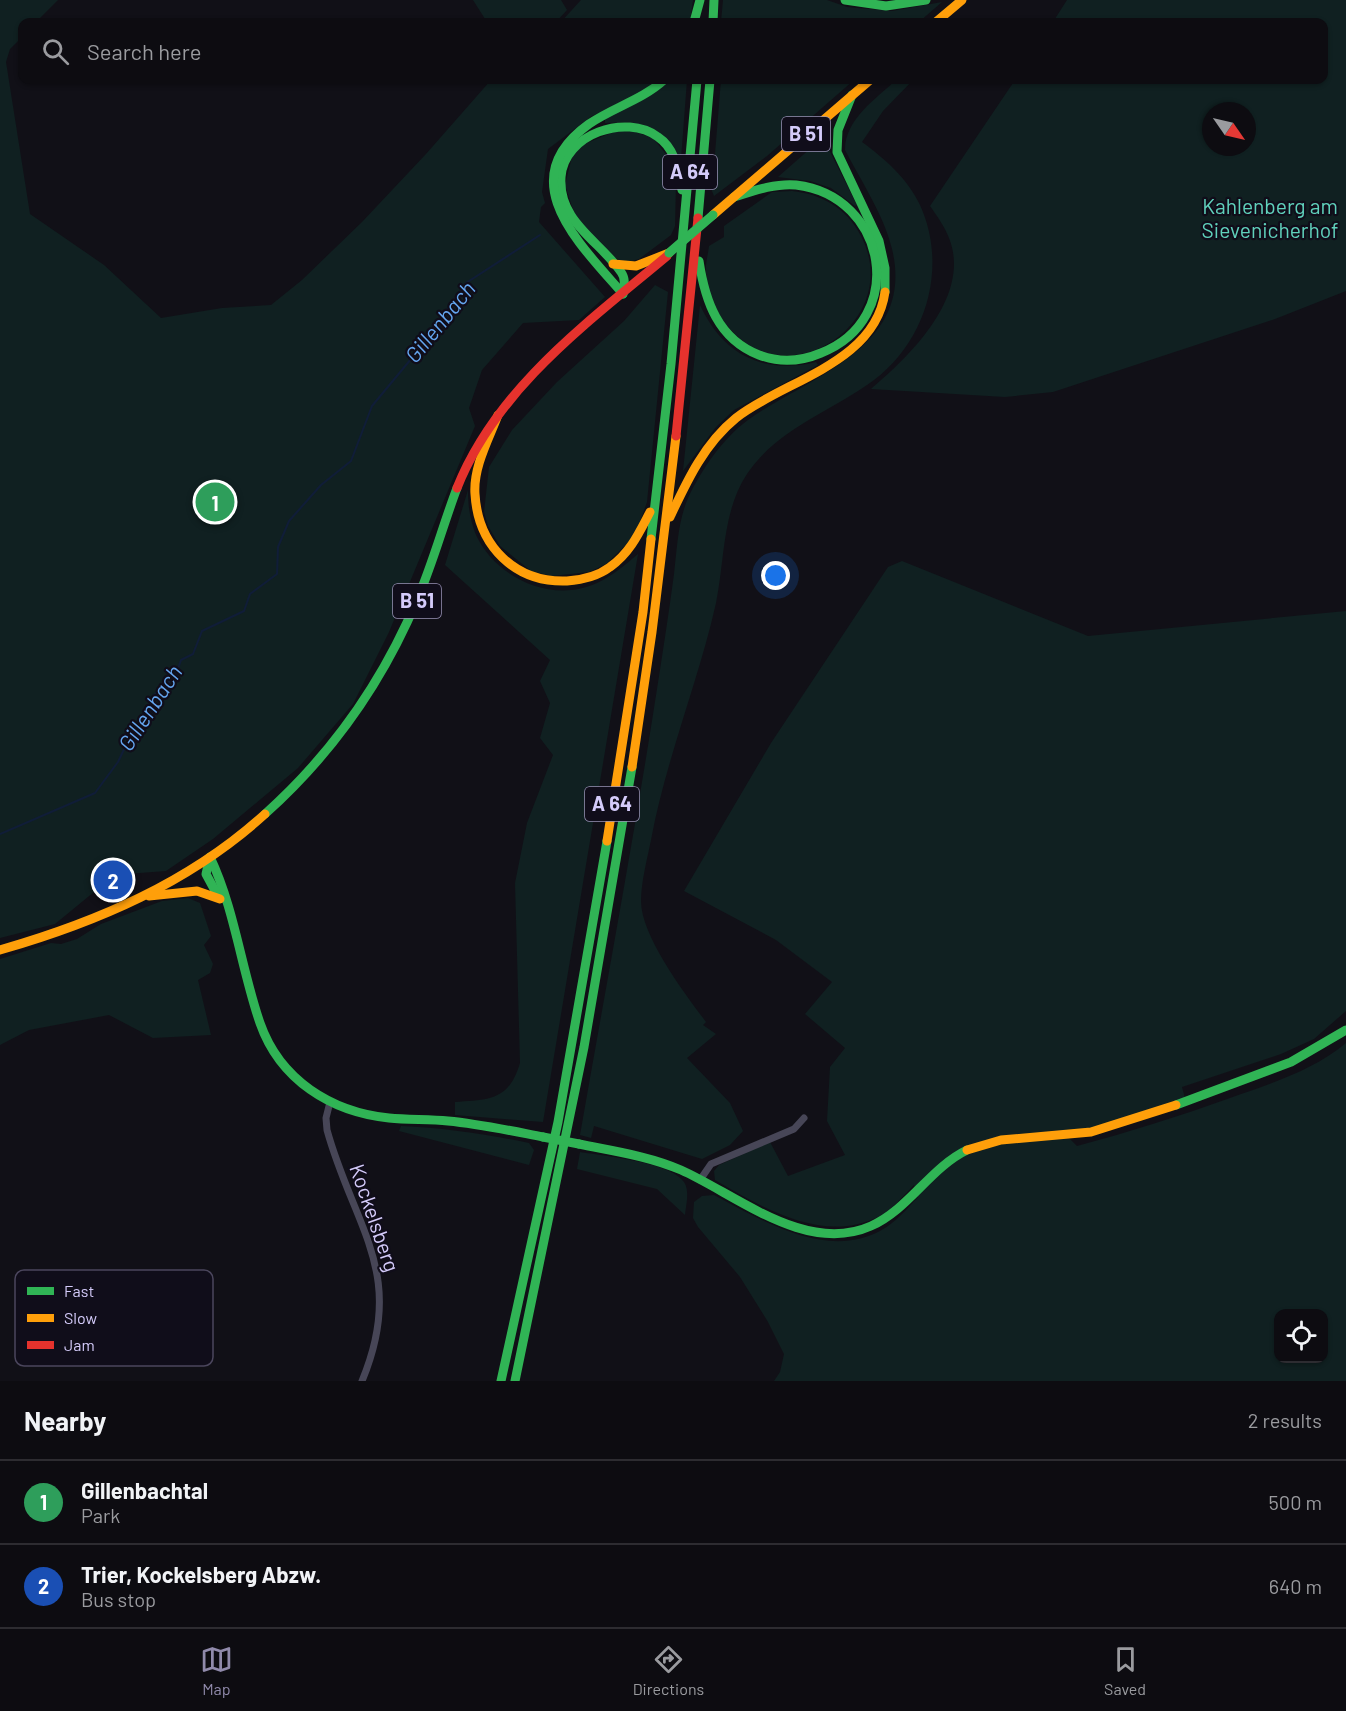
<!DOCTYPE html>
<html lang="en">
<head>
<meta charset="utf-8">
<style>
	:root { --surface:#0d0c11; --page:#1b1a1f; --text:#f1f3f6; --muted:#9a9b9f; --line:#2d2c31; --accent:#908aab }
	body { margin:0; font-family:Barlow,sans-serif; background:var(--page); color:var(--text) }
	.controls { position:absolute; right:18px; bottom:18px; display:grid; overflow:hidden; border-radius:12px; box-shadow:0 2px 4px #0004 }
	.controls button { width:54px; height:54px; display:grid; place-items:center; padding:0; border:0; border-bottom:2px solid var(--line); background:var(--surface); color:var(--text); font:30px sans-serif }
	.compass { position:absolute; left:1202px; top:102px; width:54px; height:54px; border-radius:50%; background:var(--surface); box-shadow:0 2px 4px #0004; rotate:124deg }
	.you { position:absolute; left:776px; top:576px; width:21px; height:21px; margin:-15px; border:4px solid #fff; border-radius:50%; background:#1a73e8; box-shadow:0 0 0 9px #1a73e833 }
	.badge { display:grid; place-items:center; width:39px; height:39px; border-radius:50%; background:var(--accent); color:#fff; font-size:20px; font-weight:700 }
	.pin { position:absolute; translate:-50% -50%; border:3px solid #fff; box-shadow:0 2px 6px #0006 }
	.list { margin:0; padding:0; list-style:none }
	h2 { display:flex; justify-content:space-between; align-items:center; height:78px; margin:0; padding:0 24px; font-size:26px }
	h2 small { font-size:20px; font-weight:400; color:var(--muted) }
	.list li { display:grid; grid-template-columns:39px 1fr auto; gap:18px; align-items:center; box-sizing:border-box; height:84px; padding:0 24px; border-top:2px solid var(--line) }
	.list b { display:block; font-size:22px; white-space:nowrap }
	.list p { margin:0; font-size:20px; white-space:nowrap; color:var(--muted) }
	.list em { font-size:20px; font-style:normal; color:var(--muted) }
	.icon { flex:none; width:33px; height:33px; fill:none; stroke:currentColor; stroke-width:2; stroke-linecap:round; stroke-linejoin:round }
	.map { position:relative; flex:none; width:1346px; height:1381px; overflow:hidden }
	.search { position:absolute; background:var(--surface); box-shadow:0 2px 4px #0004; left:18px; right:18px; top:18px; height:66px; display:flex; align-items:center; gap:15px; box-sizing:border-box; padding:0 21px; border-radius:12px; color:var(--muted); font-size:22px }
	.sheet { height:246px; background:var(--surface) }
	nav { display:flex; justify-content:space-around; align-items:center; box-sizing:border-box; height:84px; border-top:2px solid var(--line); background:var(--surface); font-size:16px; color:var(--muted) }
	nav a { display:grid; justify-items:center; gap:3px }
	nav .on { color:var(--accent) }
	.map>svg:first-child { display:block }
</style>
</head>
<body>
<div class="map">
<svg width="1346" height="1381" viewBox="0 0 1346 1381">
	<rect width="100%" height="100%" fill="#111017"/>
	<g fill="#102021" fill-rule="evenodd">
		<polygon points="0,0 58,0 36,22 22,22 22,37 10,49 6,62 30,214 104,265 161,318 222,308 271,305 302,280 362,222 426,154 491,80 659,80 633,98 592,116 548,149 542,192 545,203 541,207 539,222 605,297 579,320 523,323 482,370 469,408 475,426 389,632 353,704 298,768 213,839 166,871 126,874 105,883 55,924 0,938"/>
		<polygon points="473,0 561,0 567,10 556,22 487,22"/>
		<polygon points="581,0 693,0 690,22 561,22"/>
		<polygon points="723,0 827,0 847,7 892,11 942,2 919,22 721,22"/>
		<path d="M1067,0H1346V291L1275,319L1053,392L1005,397L871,389C910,356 972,296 949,238C945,227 937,216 930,206L1015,80H1324V22H1053ZM1211,111H1247V147H1211Z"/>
		<polygon points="669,80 687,80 681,159 630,122 605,123 605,119"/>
		<polygon points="721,80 854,80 767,156 714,196 712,191"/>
		<path d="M896,80H913L883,111L862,142C884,158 908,179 920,205C948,266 927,340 874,380C831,412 778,428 747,474C722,512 725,559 716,603C698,683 666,759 651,840C647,860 641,882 641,901C641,936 685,994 706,1022L703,1025L716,1034L687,1058L730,1103L743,1131L730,1145L702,1159L594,1126L591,1138L580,1135C606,986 634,838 657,689C663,650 669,612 674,574C677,549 678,521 688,498C702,469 722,439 748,420C809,376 916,348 892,249C884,215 861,181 845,150C845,119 876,99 896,80Z"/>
		<polygon points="623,128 653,138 672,162 676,181 675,226 671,235 639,259 626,263 613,257 575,216 565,185 572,157 582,145"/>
		<polygon points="820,140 824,140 857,205 855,206 831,188 810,181 778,177"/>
		<path d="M792,191C821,194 847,208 861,236C904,318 793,398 731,330C716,313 708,297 706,273C705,265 708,255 709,246L724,237V226L772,192Z"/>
		<polygon points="655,285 668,292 647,502 635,536 606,564 589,572 552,576 531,571 500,546 488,526 484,512 489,467 512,430 557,382 624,321"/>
		<path d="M700,305C723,355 764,375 816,362L818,365L734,410L716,427L683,471Z"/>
		<path d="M468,490C468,506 470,520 476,535C496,578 552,604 597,583C612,576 625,565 638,554L543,1122L455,1115V1102C490,1100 509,1100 520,1063L515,883L527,823L553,755L540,738L550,703L540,681L550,660L445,565Z"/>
		<path d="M902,561L1088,636L1346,611V1011L1314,1039L1281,1054L1182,1087L1186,1102L1067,1136L1077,1146C1129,1132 1180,1116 1230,1098C1270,1084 1314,1070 1346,1043V1381H774L780,1372L784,1354L768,1322L740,1277L698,1227L693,1218L694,1202L702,1196L714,1195C761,1220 826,1260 880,1231C895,1223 907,1209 918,1197L914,1185C904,1195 892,1210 880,1216C824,1245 763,1208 715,1180L714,1171L719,1165L770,1142L788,1176L845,1155L827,1121L830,1067L845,1048L805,1014L832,982L776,940L684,891L771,743L888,567ZM1278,1314H1324V1358H1278Z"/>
		<polygon points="188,898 200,903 211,936 204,945 213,964 210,973 198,980 211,1035 153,1038 109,1015 29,1030 0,1045 0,959 51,943 61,944 77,939 101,924 162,901"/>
		<path d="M401,1126C445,1128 486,1134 529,1143L534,1150L529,1165L399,1131Z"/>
		<path d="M580,1152C603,1156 671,1162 684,1182C690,1191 686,1205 685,1215L657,1189L577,1169Z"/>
	</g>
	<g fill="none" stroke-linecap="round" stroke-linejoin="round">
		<polyline stroke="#101d38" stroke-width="2" points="0,834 95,793 118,762 127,743 147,721 153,696 175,677 181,660 193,654 202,631 244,611 250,594 277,574 278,547 289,521 321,485 351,461 372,406 421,347 466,283 540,235"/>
		<g stroke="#474657" stroke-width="7">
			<path d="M330,1102L326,1118L327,1130C354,1228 407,1273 362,1381"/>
			<polyline points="700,1180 711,1164 794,1129 804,1118"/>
		</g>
		<g stroke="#30b455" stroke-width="9">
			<polyline points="845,0 886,6 926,0"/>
			<polyline points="694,22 700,0"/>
			<polyline points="713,22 714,0"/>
			<polyline points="852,95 838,130 837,152 879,241 885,268 885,292"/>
			<polyline points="698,218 710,80"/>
			<path d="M699,261C705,301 718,339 759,355C780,363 802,361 821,353C908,319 888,196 796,185C776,183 753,191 734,197"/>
			<path d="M623,294C624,286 626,279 621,272C600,241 558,222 561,177C564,134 626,113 658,137C676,149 678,171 682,190"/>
			<path d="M623,294C579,243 511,180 589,124C614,107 642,100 664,80"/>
			<polyline points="651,539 671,364 697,80"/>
			<path d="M265,814C332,754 382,683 417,600C433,563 443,525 457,488"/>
			<path d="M210,857C235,910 241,968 260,1023C280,1080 331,1112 389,1118C409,1120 429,1119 448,1121C480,1124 512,1131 543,1137"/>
			<polyline points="210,857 206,874 219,898"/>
			<polyline points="1176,1105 1291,1062 1346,1030"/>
			<path d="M579,1144C613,1151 649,1156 681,1170C737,1195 806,1255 871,1226C909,1209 930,1168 967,1150"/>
			<polyline points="501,1381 558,1122 607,841"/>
			<polyline points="515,1381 584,1047 632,767"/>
		</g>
		<g stroke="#ff9f0a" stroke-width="9">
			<polyline points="936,22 962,0"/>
			<polyline points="713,215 870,80"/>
			<polyline points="613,264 636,266 669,253"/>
			<path d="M498,415C489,439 473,467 475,494C478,546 515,583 567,581C581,580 598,576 610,567C630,553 639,533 650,512"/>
			<path d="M670,517C687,481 704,444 736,418C784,380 875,364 885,292"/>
			<polyline points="632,767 652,632 676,436"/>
			<polyline points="607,841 643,612 651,539"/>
			<polyline points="149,896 197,891 220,899"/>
			<path d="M0,950C97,922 189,883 265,814"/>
			<polyline points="967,1150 1001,1140 1091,1132 1176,1105"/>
		</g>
		<g stroke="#e5322d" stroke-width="9">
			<polyline points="676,436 698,218"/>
			<path d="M457,488C497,388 587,323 667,256"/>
		</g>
		<g stroke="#30b455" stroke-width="9">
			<polyline points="669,253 713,215"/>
			<polyline points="543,1137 579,1144"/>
		</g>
	</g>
	<g text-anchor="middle" stroke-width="4.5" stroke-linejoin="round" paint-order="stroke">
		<g fill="#100d1a" stroke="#9992b7" stroke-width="1.5">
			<rect x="782" y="117" width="48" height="34" rx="4.5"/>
			<rect x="663" y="155" width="54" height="34" rx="4.5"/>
			<rect x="393" y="584" width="48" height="34" rx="4.5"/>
			<rect x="585" y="787" width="54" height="34" rx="4.5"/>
		</g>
		<g font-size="20" font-weight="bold" fill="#d4cbfa">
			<text x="806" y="141">B 51</text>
			<text x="690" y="179">A 64</text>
			<text x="417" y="608">B 51</text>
			<text x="612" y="811">A 64</text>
		</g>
		<g font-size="21" fill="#60d1bc" stroke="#100d1a">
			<text x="1270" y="214">Kahlenberg am<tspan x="1270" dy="24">Sievenicherhof</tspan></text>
		</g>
		<g font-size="21" fill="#d4cbfa" stroke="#100d1a">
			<text transform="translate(374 1218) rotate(71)" y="7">Kockelsberg</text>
		</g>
		<g font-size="22" font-style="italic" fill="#64a5ef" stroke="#100d1a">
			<text transform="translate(440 322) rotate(-51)" y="8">Gillenbach</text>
			<text transform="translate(150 708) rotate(-57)" y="8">Gillenbach</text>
		</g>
	</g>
	<rect x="15" y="1270" width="198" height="96" rx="9" fill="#100d1a" stroke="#4b465d" stroke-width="1.5"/>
	<rect x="27" y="1287" width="27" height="8" fill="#30b455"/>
	<rect x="27" y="1314" width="27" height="8" fill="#ff9f0a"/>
	<rect x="27" y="1341" width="27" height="8" fill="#e5322d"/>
	<g font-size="16" fill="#d4cbfa">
		<text x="64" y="1297">Fast</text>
		<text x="64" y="1324">Slow</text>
		<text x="64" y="1351">Jam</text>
	</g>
</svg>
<div class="controls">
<button><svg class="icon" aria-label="locate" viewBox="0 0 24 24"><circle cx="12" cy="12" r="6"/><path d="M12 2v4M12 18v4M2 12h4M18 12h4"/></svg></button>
</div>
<svg class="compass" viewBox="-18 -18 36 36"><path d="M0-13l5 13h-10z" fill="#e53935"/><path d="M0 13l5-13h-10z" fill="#9a9b9f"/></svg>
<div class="you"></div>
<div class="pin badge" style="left:215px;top:502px;background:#2e9e5b">1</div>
<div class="pin badge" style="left:113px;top:880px;background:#1a4fb4">2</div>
<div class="search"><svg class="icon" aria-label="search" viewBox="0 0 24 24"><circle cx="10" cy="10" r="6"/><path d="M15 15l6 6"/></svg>Search here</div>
</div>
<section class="sheet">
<h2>Nearby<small>2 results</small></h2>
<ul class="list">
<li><span class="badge" style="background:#2e9e5b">1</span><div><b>Gillenbachtal</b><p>Park</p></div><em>500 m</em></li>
<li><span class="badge" style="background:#1a4fb4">2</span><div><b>Trier, Kockelsberg Abzw.</b><p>Bus stop</p></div><em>640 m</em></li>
</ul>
</section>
<nav>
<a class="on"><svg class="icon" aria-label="map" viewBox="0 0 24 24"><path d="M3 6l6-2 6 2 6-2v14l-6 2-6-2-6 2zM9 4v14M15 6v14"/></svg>Map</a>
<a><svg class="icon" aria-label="directions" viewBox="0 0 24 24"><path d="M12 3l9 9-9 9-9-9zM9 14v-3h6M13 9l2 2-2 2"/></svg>Directions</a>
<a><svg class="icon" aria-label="saved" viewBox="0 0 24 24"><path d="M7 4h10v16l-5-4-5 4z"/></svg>Saved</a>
</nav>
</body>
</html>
